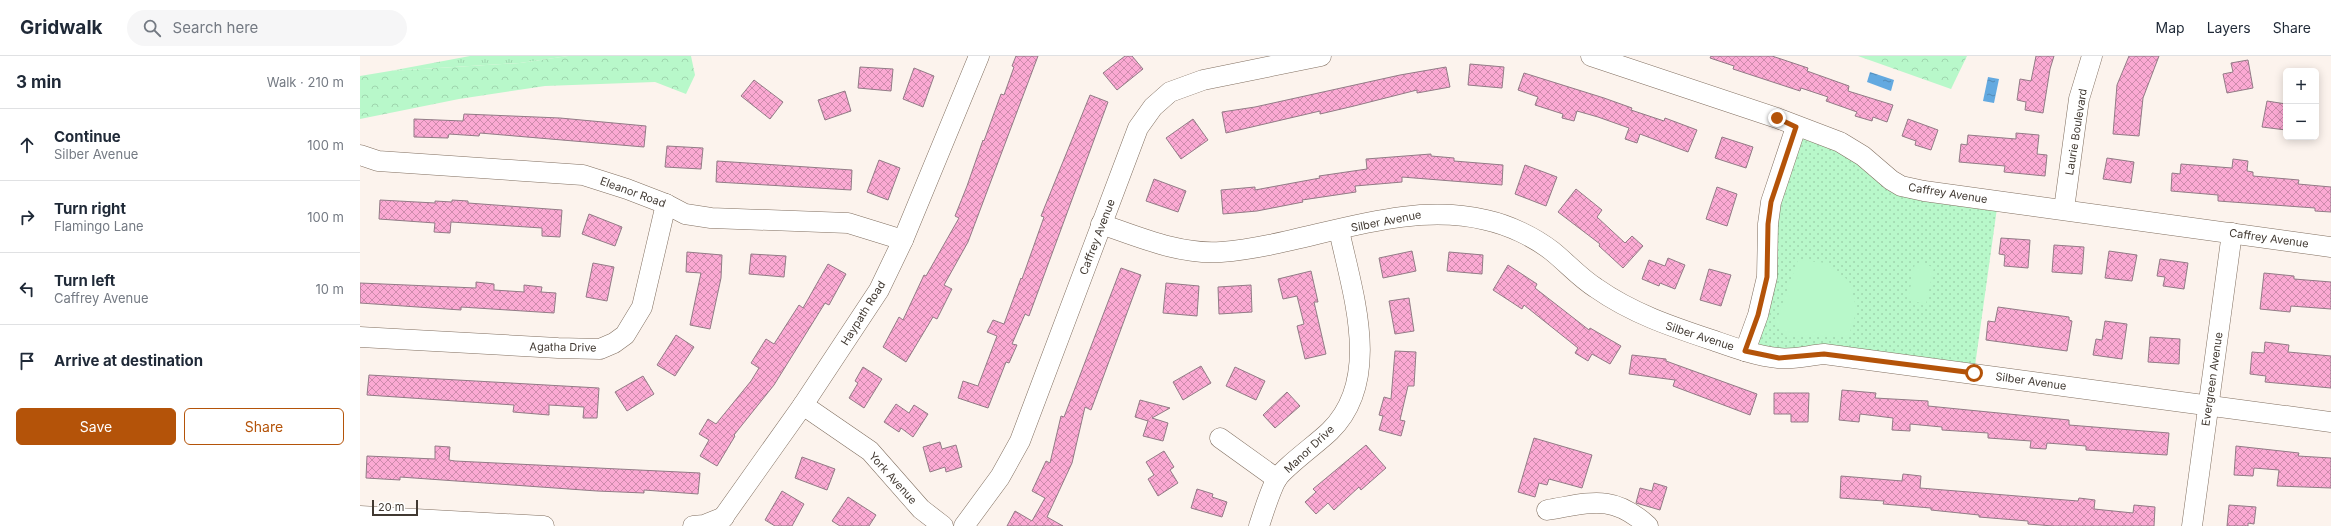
<!DOCTYPE html>
<html lang="en">
<head>
<meta charset="utf-8">
<style>
	:root { --surface:#fff; --page:#f6f6f7; --text:#1f2937; --muted:#747a83; --line:#e0e1e3; --accent:#b45309 }
	body { margin:0; font-family:Inter,sans-serif; background:var(--page); color:var(--text) }
	.controls { position:absolute; right:12px; top:12px; display:grid; overflow:hidden; border-radius:6px; box-shadow:0 2px 10px #0003 }
	.controls button { width:36px; height:36px; display:grid; place-items:center; padding:0; border:0; border-bottom:1px solid var(--line); background:var(--surface); color:var(--text); font:20px sans-serif }
	.scale { position:absolute; left:12px; bottom:10px; width:46px; box-sizing:border-box; padding-left:4px; border:2px solid #413932; border-top:0; font-size:11px; line-height:14px; white-space:nowrap; color:#413932; -webkit-text-stroke:3px #fff; paint-order:stroke }
	.stop { position:absolute; width:12px; height:12px; margin:-9px; border:3px solid #b45309; border-radius:50%; background:#fff }
	.stop.end { background:#b45309; border-color:#fff; box-shadow:0 1px 4px #0008 }
	.list { margin:0; padding:0; list-style:none }
	h2 { display:flex; justify-content:space-between; align-items:center; height:52px; margin:0; padding:0 16px; font-size:17px }
	h2 small { font-size:13px; font-weight:400; color:var(--muted) }
	.list li { display:grid; grid-template-columns:26px 1fr auto; gap:12px; align-items:center; box-sizing:border-box; height:72px; padding:0 16px; border-top:1px solid var(--line) }
	.list b { display:block; font-size:15px; white-space:nowrap }
	.list p { margin:0; font-size:13px; white-space:nowrap; color:var(--muted) }
	.list em { font-size:13px; font-style:normal; color:var(--muted) }
	.actions { display:flex; gap:8px; padding:12px 16px }
	.actions a { flex:1; padding:9px 0; border:1px solid var(--accent); border-radius:6px; text-align:center; font-size:14px; color:var(--accent) }
	.actions .main { background:var(--accent); color:#fff }
	.icon { flex:none; width:22px; height:22px; fill:none; stroke:currentColor; stroke-width:2; stroke-linecap:round; stroke-linejoin:round }
	.map { position:relative; flex:none; width:1971px; height:470px; overflow:hidden }
	header { display:flex; align-items:center; gap:24px; box-sizing:border-box; height:56px; padding:0 20px; background:var(--surface); border-bottom:1px solid var(--line) }
	header strong { font-size:19px }
	nav { display:flex; gap:22px; margin-inline-start:auto; font-size:14px }
	.search { width:280px; height:36px; background:var(--page); display:flex; align-items:center; gap:10px; box-sizing:border-box; padding:0 14px; border-radius:22px; color:var(--muted); font-size:15px }
	main { display:flex }
	aside { flex:1; background:var(--surface) }
	.map>svg:first-child { display:block }
</style>
</head>
<body>
<header>
<strong>Gridwalk</strong>
<div class="search"><svg class="icon" aria-label="search" viewBox="0 0 24 24"><circle cx="10" cy="10" r="6"/><path d="M15 15l6 6"/></svg>Search here</div>
<nav><a>Map</a><a>Layers</a><a>Share</a></nav>
</header>
<main>
<aside>
<h2>3 min<small>Walk · 210 m</small></h2>
<ul class="list">
<li><svg class="icon" aria-label="ahead" viewBox="0 0 24 24"><path d="M12 20V5M6 11l6-6 6 6"/></svg><div><b>Continue</b><p>Silber Avenue</p></div><em>100 m</em></li>
<li><svg class="icon" aria-label="right" viewBox="0 0 24 24"><path d="M7 20v-9h11M14 6l5 5-5 5"/></svg><div><b>Turn right</b><p>Flamingo Lane</p></div><em>100 m</em></li>
<li><svg class="icon" aria-label="left" viewBox="0 0 24 24"><path d="M17 20v-9H6M10 6l-5 5 5 5"/></svg><div><b>Turn left</b><p>Caffrey Avenue</p></div><em>10 m</em></li>
<li><svg class="icon" aria-label="arrive" viewBox="0 0 24 24"><path d="M6 21V4h12l-3 4 3 4H6"/></svg><div><b>Arrive at destination</b></div></li>
</ul>
<div class="actions"><a class="main">Save</a><a>Share</a></div>
</aside>
<div class="map">
<svg width="1971" height="470" viewBox="0 0 1971 470">
	<defs>
		<pattern id="grass-tufts" width="24" height="20" patternUnits="userSpaceOnUse"><rect width="24" height="20" fill="#b8f8ca"/><path d="M3 7l-1-3M5 7V3M7 7l1-3M15 17l-1-3M17 17v-4M19 17l1-3" fill="none" stroke="#9fd5ae"/></pattern>
		<pattern id="forest-crowns" width="20" height="18" patternUnits="userSpaceOnUse"><rect width="20" height="18" fill="#b8f8ca"/><path d="M2 6a3 3 0 1 1 6 0M12 15a3 3 0 1 1 6 0" fill="none" stroke="#9fd5ae"/></pattern>
		<pattern id="park-dots" width="8" height="8" patternUnits="userSpaceOnUse"><rect width="8" height="8" fill="#b8f8ca"/><path d="M2 2h.1M6 6h.1" fill="none" stroke="#9fd5ae" stroke-width="1.8" stroke-linecap="round"/></pattern>
		<pattern id="water-ripples" width="26" height="14" patternUnits="userSpaceOnUse"><rect width="26" height="14" fill="#63a9e0"/><path d="M2 4q2-2 4 0t4 0M15 11q2-2 4 0t4 0" fill="none" stroke="#538bb6"/></pattern>
		<pattern id="building-cross-hatch" width="8" height="8" patternUnits="userSpaceOnUse"><rect width="8" height="8" fill="#fba9d3"/><path d="M0 0l8 8M0 8l8-8" fill="none" stroke="#cd8bac"/></pattern>
	</defs>
	<rect width="100%" height="100%" fill="#fcf3ed"/>
	<polygon fill="url(#grass-tufts)" points="110,0 208,0 160,7 30,15"/>
	<g fill="url(#forest-crowns)">
		<polygon points="208,0 331,0 335,19 326,38 295,26 185,30 99,43 0,63 0,20 30,15 160,7"/>
		<polygon points="1498,0 1607,0 1591,33"/>
	</g>
	<polygon fill="url(#park-dots)" points="1436,71 1531,124 1638,145 1614,317 1385,295 1408,168"/>
	<g fill="#b8f8ca">
		<polygon points="1438,204 1466,207 1489,225 1497,254 1489,279 1424,279 1415,269"/>
		<polygon points="1555,207 1574,211 1566,248 1548,244"/>
	</g>
	<g fill="url(#water-ripples)">
		<polygon points="1510,16 1534,24 1531,35 1507,26"/>
		<polygon points="1628,21 1639,23 1634,47 1623,45"/>
	</g>
	<g fill="url(#building-cross-hatch)" stroke="#927b86">
		<polygon points="656,0 678,0 608,186 584,229 592,233 577,263 573,261 546,306 523,291 539,261 543,264 564,219 566,220 599,162 595,160 607,130 623,84 624,85 641,38 644,39 654,11 652,10"/>
		<polygon points="765,0 772,0 783,13 757,34 743,17"/>
		<polygon points="1351,0 1412,0 1448,12 1447,15 1489,30 1488,35 1533,49 1527,66 1513,61 1512,65 1495,60 1497,56 1466,45 1468,41 1441,32 1440,35 1373,13 1374,10 1350,2"/>
		<polygon points="1676,0 1694,0 1690,13 1683,57 1665,54 1666,46 1657,44 1660,23 1671,25"/>
		<polygon points="1769,0 1799,0 1783,42 1779,80 1753,78 1757,29"/>
		<polygon points="1888,4 1893,32 1867,37 1863,18 1873,16 1871,7"/>
		<polygon points="1110,8 1144,11 1142,32 1108,29"/>
		<polygon points="500,11 533,13 531,35 498,32"/>
		<polygon points="1086,11 1090,31 1057,37 1057,34 994,50 960,58 960,55 866,77 862,56 895,51 1040,19"/>
		<polygon points="554,12 574,20 563,51 543,43"/>
		<polygon points="1164,17 1244,42 1272,52 1271,54 1304,65 1305,62 1337,74 1328,96 1280,78 1277,87 1265,83 1269,72 1238,61 1217,55 1214,65 1202,62 1203,58 1175,49 1178,41 1158,34"/>
		<polygon points="394,24 423,46 410,63 381,40"/>
		<polygon points="485,35 491,55 465,64 458,44"/>
		<polygon points="730,39 748,46 669,260 665,258 652,288 657,289 649,307 646,306 628,352 598,342 603,325 618,330 637,280 627,276 633,264 644,268 661,222 662,223 684,161 681,160"/>
		<polygon points="1907,45 1926,48 1926,74 1902,71"/>
		<polygon points="104,58 200,62 286,70 284,91 120,77 119,80 89,78 88,82 54,81 54,63 103,65"/>
		<polygon points="833,63 848,84 821,103 806,82"/>
		<polygon points="1548,63 1578,74 1571,94 1555,89 1556,85 1542,80"/>
		<polygon points="1656,77 1679,79 1677,98 1687,99 1685,120 1644,116 1645,110 1599,106 1601,88 1607,89 1608,79 1656,83"/>
		<polygon points="1362,81 1393,91 1386,112 1355,102"/>
		<polygon points="307,90 343,92 341,113 305,111"/>
		<polygon points="1071,98 1071,100 1094,102 1094,105 1143,109 1142,129 1042,121 1042,126 995,130 996,136 942,144 943,146 897,155 863,158 861,134 895,131 895,134 960,122 959,120 1007,113 1006,103"/>
		<polygon points="1747,102 1774,106 1771,127 1743,123"/>
		<polygon points="1873,103 1888,105 1887,115 1893,116 1893,120 1939,124 1938,128 1971,131 1971,156 1955,155 1955,152 1858,145 1858,139 1811,135 1812,117 1820,118 1821,108 1872,112"/>
		<polygon points="519,104 540,112 528,144 507,136"/>
		<polygon points="357,105 492,114 491,134 356,126"/>
		<polygon points="1165,109 1197,121 1186,150 1155,138"/>
		<polygon points="794,123 826,135 818,156 786,145"/>
		<polygon points="1357,131 1377,138 1367,170 1346,163"/>
		<polygon points="1216,133 1242,154 1237,161 1265,187 1272,180 1283,190 1263,212 1239,190 1240,188 1198,156"/>
		<polygon points="20,144 75,147 75,145 92,146 92,144 108,145 108,147 202,154 200,181 182,180 182,172 91,166 90,177 74,176 75,167 19,163"/>
		<polygon points="229,158 262,171 255,190 222,178"/>
		<polygon points="1641,182 1670,184 1668,212 1644,210 1645,199 1639,198"/>
		<polygon points="1694,189 1724,191 1722,218 1692,216"/>
		<polygon points="1052,195 1056,215 1023,222 1019,202"/>
		<polygon points="1749,195 1777,199 1772,225 1745,222"/>
		<polygon points="327,196 362,199 361,222 350,273 330,269 341,217 326,216"/>
		<polygon points="1089,196 1123,199 1122,218 1087,215"/>
		<polygon points="391,198 426,200 424,221 389,218"/>
		<polygon points="1308,202 1325,209 1315,233 1300,227 1299,230 1282,223 1289,204 1305,210"/>
		<polygon points="1800,203 1828,207 1824,233 1803,230 1805,221 1797,220"/>
		<polygon points="233,207 254,211 247,245 226,241"/>
		<polygon points="468,208 486,218 469,249 465,247 414,329 374,379 375,380 357,410 340,400 349,384 339,378 348,363 356,368 391,325 399,312 391,307 406,283 414,288 439,249 443,252"/>
		<polygon points="1148,209 1177,228 1175,232 1229,274 1230,272 1261,290 1250,308 1232,298 1228,305 1215,297 1218,292 1164,249 1162,253 1133,234"/>
		<polygon points="761,212 781,219 731,354 725,351 712,407 687,461 703,470 647,470 655,455 672,465 685,442 672,435 686,405 690,407 701,360 704,361"/>
		<polygon points="1349,213 1371,219 1361,250 1340,244"/>
		<polygon points="951,215 958,246 954,246 966,298 945,303 937,270 944,268 937,240 923,243 918,223"/>
		<polygon points="1904,217 1934,220 1934,223 1971,226 1971,253 1931,250 1930,256 1900,253"/>
		<polygon points="116,226 134,228 134,234 164,236 164,229 182,231 181,236 196,237 194,257 101,251 101,254 0,247 0,227 116,232"/>
		<polygon points="806,227 839,230 837,260 803,257"/>
		<polygon points="891,229 892,256 859,258 858,231"/>
		<polygon points="1049,242 1054,275 1035,278 1029,245"/>
		<polygon points="1638,251 1709,261 1709,264 1712,265 1707,295 1626,284 1628,265 1635,266"/>
		<polygon points="1745,265 1767,268 1762,303 1733,299 1736,283 1742,284"/>
		<polygon points="316,279 334,291 315,320 297,309"/>
		<polygon points="1790,281 1820,283 1819,308 1788,306"/>
		<polygon points="1905,286 1929,289 1928,296 1971,300 1971,332 1905,326 1906,320 1890,318 1892,296 1904,297"/>
		<polygon points="1035,295 1056,296 1054,330 1048,330 1040,364 1045,365 1041,380 1019,374 1023,360 1019,359 1024,341 1031,343"/>
		<polygon points="1272,299 1306,303 1306,305 1397,338 1390,359 1313,330 1315,324 1269,318"/>
		<polygon points="841,310 851,327 823,344 813,326"/>
		<polygon points="503,311 522,323 504,352 489,342 498,327 495,325"/>
		<polygon points="875,311 905,325 896,344 866,330"/>
		<polygon points="9,319 239,332 237,362 223,362 224,351 189,349 189,359 153,356 154,349 7,339"/>
		<polygon points="283,320 294,338 267,355 255,336"/>
		<polygon points="1482,334 1516,337 1515,342 1568,345 1568,350 1709,364 1709,369 1809,377 1807,399 1726,394 1726,390 1687,387 1686,393 1670,392 1671,385 1628,382 1628,377 1582,374 1582,371 1550,368 1550,375 1532,374 1533,362 1500,358 1499,366 1479,364"/>
		<polygon points="927,336 940,350 915,372 903,359"/>
		<polygon points="1414,337 1449,337 1448,366 1431,366 1431,358 1414,358"/>
		<polygon points="780,344 810,352 792,362 808,367 803,385 783,380 788,365 775,361"/>
		<polygon points="536,348 549,357 554,349 568,358 553,381 541,372 539,376 524,366"/>
		<polygon points="1174,382 1232,399 1222,432 1189,423 1187,429 1179,427 1175,441 1158,436"/>
		<polygon points="580,386 582,393 596,389 602,411 586,416 585,411 570,416 563,391"/>
		<polygon points="1006,389 1026,412 1001,434 999,431 974,454 968,447 956,458 945,446 956,436 953,433"/>
		<polygon points="75,390 90,391 89,404 95,405 340,417 338,438 284,434 284,437 237,435 40,421 40,424 6,422 7,400 75,403"/>
		<polygon points="1876,390 1939,397 1938,400 1971,402 1971,432 1917,430 1919,414 1894,412 1893,420 1874,419"/>
		<polygon points="804,395 814,411 810,414 818,427 798,440 788,423 794,419 786,406"/>
		<polygon points="442,401 475,413 467,434 435,422"/>
		<polygon points="1543,418 1561,420 1560,432 1718,445 1719,442 1735,444 1734,453 1773,457 1774,449 1795,451 1794,470 1693,470 1668,468 1668,465 1619,461 1619,459 1571,454 1571,452 1523,448 1524,445 1480,442 1481,420 1542,425"/>
		<polygon points="1294,427 1307,431 1300,454 1276,447 1280,432 1292,435"/>
		<polygon points="837,433 853,438 852,441 867,446 862,461 831,452"/>
		<polygon points="422,435 444,448 432,470 415,470 405,464"/>
		<polygon points="488,441 516,459 509,470 480,470 472,465"/>
		<polygon points="1869,449 1896,451 1894,468 1888,467 1888,470 1867,470"/>
	</g>
	<g fill="none" stroke-linecap="round" stroke-linejoin="round">
		<g stroke="#816f60" stroke-width="21">
			<g id="minor">
				<polyline points="1231,0 1417,62 1480,86 1503,100 1531,124 1541,130 1564,135 1971,191"/>
				<polyline points="0,99 18,105 223,119 267,133 306,148 325,158 351,162 488,167 543,184"/>
				<polyline points="1704,153 1719,43 1732,0"/>
				<path d="M741,168C779,181 820,199 861,196C949,189 1038,143 1126,164C1149,169 1174,181 1192,195C1207,207 1220,222 1236,232C1273,258 1313,271 1355,285C1375,292 1397,300 1418,302C1433,304 1450,299 1464,298L1971,366"/>
				<polyline points="0,281 198,292 240,293 254,287 265,279 282,251 306,148"/>
				<polyline points="1385,295 1398,259 1407,221 1408,168 1411,146 1436,71"/>
				<polyline points="443,349 510,395 561,453 583,470"/>
				<polyline points="860,382 917,423"/>
				<path d="M1187,454C1230,447 1252,437 1288,470"/>
				<polyline points="0,460 184,470"/>
				<polyline points="333,470 344,469 364,461"/>
				<polyline points="357,470 443,349 519,234 543,184 619,0"/>
				<polyline points="604,470 640,421 660,385 778,72 793,51 810,36 843,24 961,0"/>
				<path d="M899,470C904,455 909,438 916,424C923,412 958,387 970,375C1023,323 992,236 979,174"/>
				<polyline points="1832,470 1872,177"/>
			</g>
		</g>
		<use href="#minor" stroke="#fff" stroke-width="20"/>
	</g>
	<g fill="none" stroke-linecap="round" stroke-linejoin="round">
		<polyline stroke="#b45309" stroke-width="5" points="1417,62 1436,71 1411,146 1408,168 1407,221 1398,259 1385,295 1419,302 1464,298 1614,317"/>
	</g>
	<g text-anchor="middle" stroke-width="3.5" stroke-linejoin="round" paint-order="stroke">
		<g font-size="11" fill="#413932" stroke="#fff">
			<text transform="translate(1716 76) rotate(-81)" y="4">Laurie Boulevard</text>
			<text transform="translate(273 136) rotate(20)" y="4">Eleanor Road</text>
			<text transform="translate(1588 137) rotate(9)" y="4">Caffrey Avenue</text>
			<text transform="translate(1026 165) rotate(-11)" y="4">Silber Avenue</text>
			<text transform="translate(737 181) rotate(-69)" y="4">Caffrey Avenue</text>
			<text transform="translate(1909 182) rotate(8)" y="4">Caffrey Avenue</text>
			<text transform="translate(503 257) rotate(-58)" y="4">Haypath Road</text>
			<text transform="translate(1340 280) rotate(18)" y="4">Silber Avenue</text>
			<text transform="translate(203 291) rotate(1)" y="4">Agatha Drive</text>
			<text transform="translate(1852 323) rotate(-82)" y="4">Evergreen Avenue</text>
			<text transform="translate(1671 325) rotate(8)" y="4">Silber Avenue</text>
			<text transform="translate(949 393) rotate(-43)" y="4">Manor Drive</text>
			<text transform="translate(533 422) rotate(48)" y="4">York Avenue</text>
		</g>
	</g>
</svg>
<div class="controls">
<button>+</button>
<button>−</button>
</div>
<div class="scale">20 m</div>
<div class="stop" style="left:1614px;top:317px"></div>
<div class="stop end" style="left:1417px;top:62px"></div>
</div>
</main>
</body>
</html>
